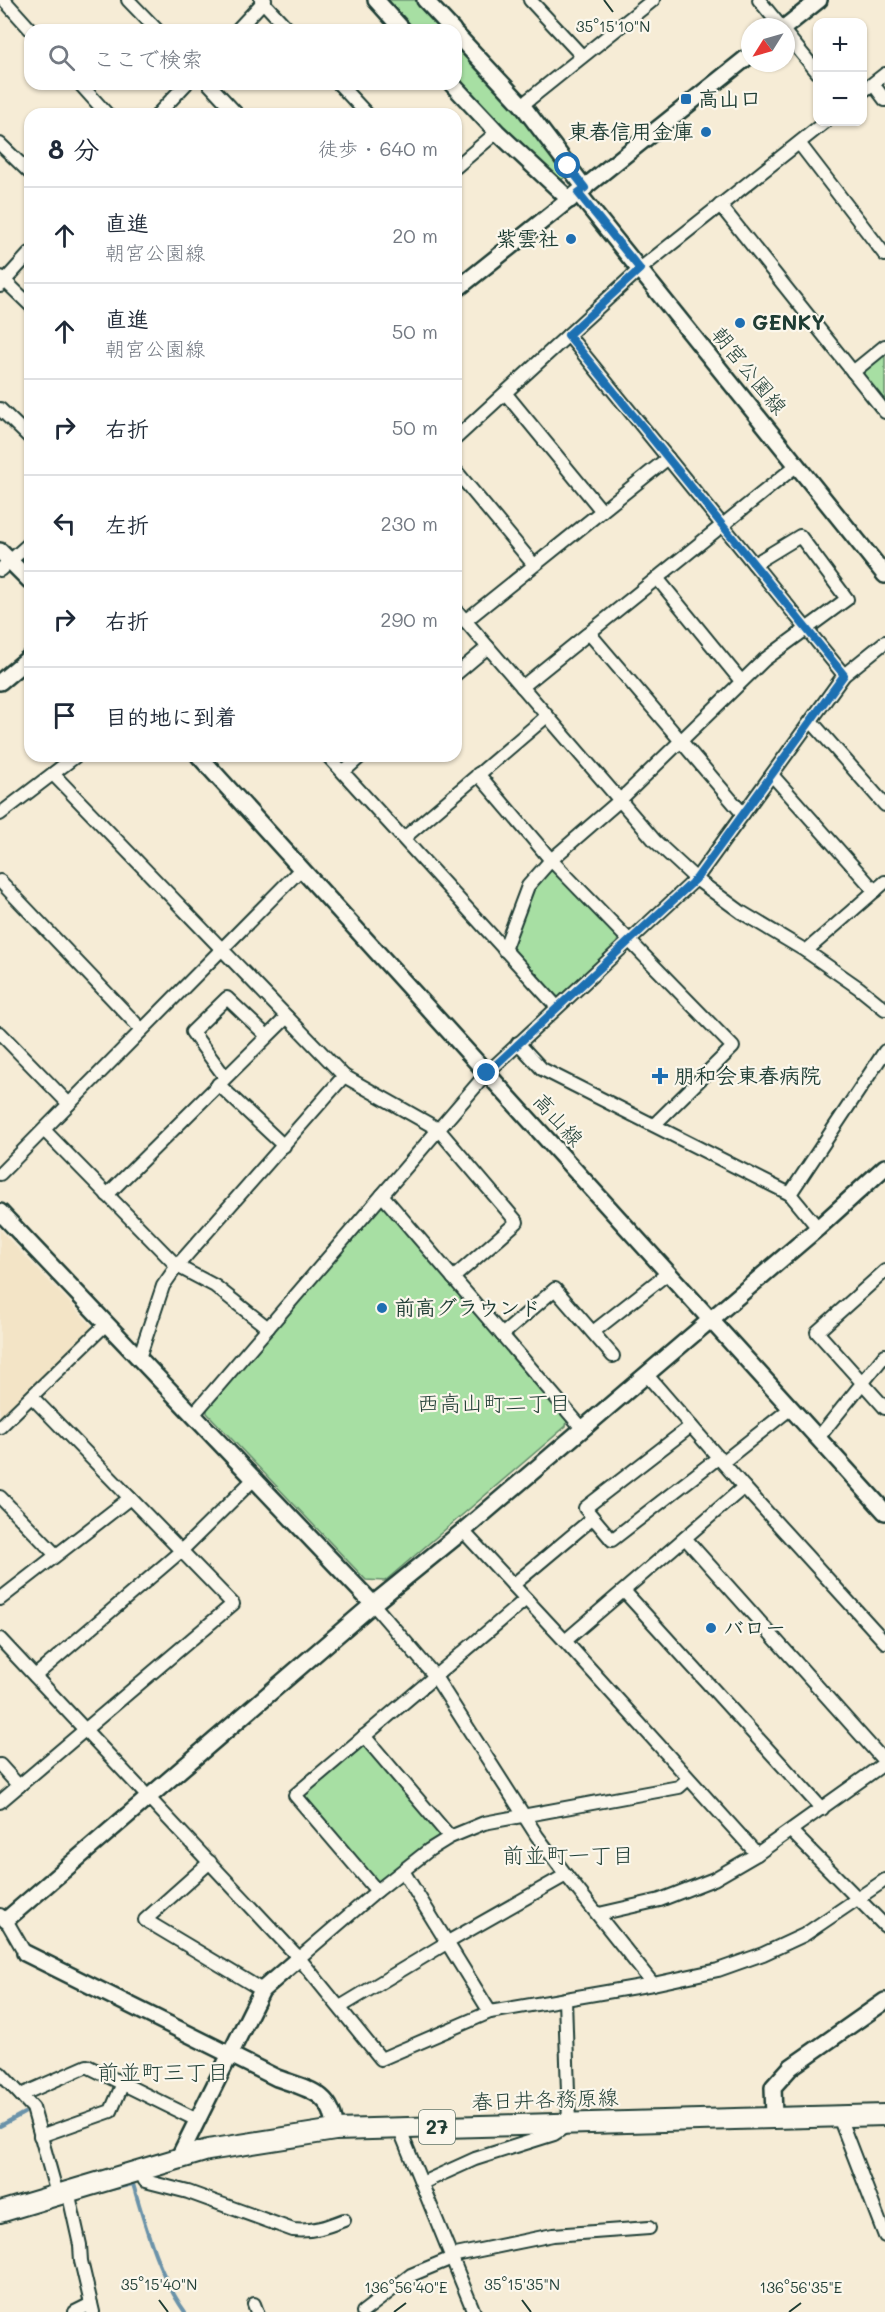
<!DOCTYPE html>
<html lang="ja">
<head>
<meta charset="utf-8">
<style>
	:root { --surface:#fff; --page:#f2f2f3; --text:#1f2937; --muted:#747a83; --line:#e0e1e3 }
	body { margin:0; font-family:Mali,"Klee One",sans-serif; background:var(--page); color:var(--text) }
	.controls { position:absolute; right:18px; top:18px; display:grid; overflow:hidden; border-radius:12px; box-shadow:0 2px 4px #0004 }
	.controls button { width:54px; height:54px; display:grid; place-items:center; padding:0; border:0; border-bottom:2px solid var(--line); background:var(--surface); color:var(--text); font:30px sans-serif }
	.compass { position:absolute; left:741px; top:18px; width:54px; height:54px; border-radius:50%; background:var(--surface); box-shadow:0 2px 4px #0004; rotate:233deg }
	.stop { position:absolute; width:18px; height:18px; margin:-14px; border:4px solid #1f6fb2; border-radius:50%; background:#fff }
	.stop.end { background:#1f6fb2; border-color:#fff; box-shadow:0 2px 6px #0008 }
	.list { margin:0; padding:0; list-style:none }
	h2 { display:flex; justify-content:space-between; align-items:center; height:78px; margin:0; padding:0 24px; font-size:26px }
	h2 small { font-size:20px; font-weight:400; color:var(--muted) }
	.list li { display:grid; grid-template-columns:39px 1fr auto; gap:18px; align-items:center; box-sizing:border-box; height:96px; padding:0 24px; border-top:2px solid var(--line) }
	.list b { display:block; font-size:22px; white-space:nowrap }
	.list p { margin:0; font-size:20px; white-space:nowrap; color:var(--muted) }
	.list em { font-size:20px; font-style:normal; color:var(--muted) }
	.icon { flex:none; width:33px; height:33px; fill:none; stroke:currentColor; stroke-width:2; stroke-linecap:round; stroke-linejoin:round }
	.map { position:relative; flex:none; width:885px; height:2312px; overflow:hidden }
	.search { position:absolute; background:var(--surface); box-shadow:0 2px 4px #0004; left:24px; top:24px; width:438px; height:66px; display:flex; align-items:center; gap:15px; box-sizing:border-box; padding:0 21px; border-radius:18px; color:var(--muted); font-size:22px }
	.panel { position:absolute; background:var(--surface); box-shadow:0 2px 4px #0004; left:24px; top:108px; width:438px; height:654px; border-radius:18px }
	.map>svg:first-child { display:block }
</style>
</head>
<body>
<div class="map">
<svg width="885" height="2312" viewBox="0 0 885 2312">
	<rect width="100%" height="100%" fill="#f6ecd6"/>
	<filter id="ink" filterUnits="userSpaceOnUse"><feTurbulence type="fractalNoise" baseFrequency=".0167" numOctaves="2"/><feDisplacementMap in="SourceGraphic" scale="12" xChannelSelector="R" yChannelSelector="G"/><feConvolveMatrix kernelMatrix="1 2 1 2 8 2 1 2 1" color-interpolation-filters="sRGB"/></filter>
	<g filter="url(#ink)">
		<polygon fill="#f3e4c6" points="0,1230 91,1325 91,1331 0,1419"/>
		<g fill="#a7dfa3" stroke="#638e6c" stroke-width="1.5">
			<polygon points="383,0 420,0 447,30 411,30"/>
			<polygon points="456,39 508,96 563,172 565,177 560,181 500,127 456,79"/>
			<polygon points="885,353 885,403 863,375 864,370"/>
			<polygon points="552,869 618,938 617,943 559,997 554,996 510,949 534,885 547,870"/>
			<polygon points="380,1206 385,1207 567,1421 566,1426 385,1581 366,1580 207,1413 207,1409"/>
			<polygon points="360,1746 366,1747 438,1831 438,1837 382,1881 376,1881 305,1798 305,1794"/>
		</g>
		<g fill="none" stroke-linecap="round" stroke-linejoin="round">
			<g stroke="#6a92a9" stroke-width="4">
				<polyline points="0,2126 24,2113"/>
				<path d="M107,2190L133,2184C146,2228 158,2274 185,2312"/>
			</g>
			<g stroke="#1f3d34" stroke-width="16">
				<g id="minor">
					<polyline points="4,0 31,30"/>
					<polyline points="128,0 157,30"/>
					<polyline points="261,0 289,30"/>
					<polyline points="530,0 582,56"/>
					<polyline points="759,0 781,27"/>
					<polyline points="237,30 265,0"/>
					<polyline points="786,34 818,73"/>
					<polyline points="80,84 107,114"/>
					<polyline points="209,84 237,114"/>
					<polyline points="339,84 367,114"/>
					<polyline points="873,84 885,100"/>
					<polyline points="862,92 885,74"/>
					<polyline points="522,105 653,0"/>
					<polyline points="158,114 186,84"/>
					<polyline points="799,143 885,255"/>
					<polyline points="0,144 30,173"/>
					<polyline points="456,167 497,132"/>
					<polyline points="720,205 885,412"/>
					<polyline points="1,277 30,305"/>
					<polyline points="0,286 30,253"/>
					<polyline points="568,335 844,675"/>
					<polyline points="853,372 885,346"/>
					<polyline points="506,394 602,511"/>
					<polyline points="0,409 30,438"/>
					<polyline points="456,438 640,269 825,122"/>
					<polyline points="456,471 534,565"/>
					<polyline points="0,570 30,543"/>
					<polyline points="657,578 741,681"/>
					<polyline points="456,610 655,841 696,879 741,912 806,951 859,988 885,1009"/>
					<polyline points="465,621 668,458"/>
					<polyline points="589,633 743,814"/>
					<polyline points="456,674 488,647"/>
					<polyline points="522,687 797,465"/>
					<polyline points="811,721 885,805"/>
					<polyline points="328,756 557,1007"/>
					<polyline points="343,772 361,756"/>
					<polyline points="53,774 344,1076 438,1129 517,1222 453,1278"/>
					<polyline points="478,774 551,860 733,1047 654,1125"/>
					<polyline points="772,775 875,891"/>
					<polyline points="0,814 76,756"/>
					<polyline points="404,838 547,716"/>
					<polyline points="0,881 141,1029"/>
					<polyline points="504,950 528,886 551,860 619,801 764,660 847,599 800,536 754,564"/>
					<polyline points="806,951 885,882"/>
					<polyline points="0,1033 69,1104"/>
					<polyline points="518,1043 542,1069 790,1194"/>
					<polyline points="225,1077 192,1032 227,998 267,1036"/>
					<polyline points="218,1084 284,1146"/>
					<polyline points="44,1130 177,1266 215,1286 268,1328"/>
					<polyline points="0,1174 300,870"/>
					<polyline points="107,1195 287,1017"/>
					<polyline points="382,1195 582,1428"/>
					<polyline points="818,1228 790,1194 885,1051"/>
					<polyline points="885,1271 817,1332 885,1408"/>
					<polyline points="593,1332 668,1273"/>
					<polyline points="502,1335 555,1289 613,1356"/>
					<polyline points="139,1358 163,1286 177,1266 344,1076"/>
					<polyline points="646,1374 744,1487 885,1642"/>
					<polyline points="193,1415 487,1073 696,879 844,675 885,642"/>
					<polyline points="691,1426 585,1508 612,1540 719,1457"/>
					<polyline points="0,1427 106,1324"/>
					<polyline points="818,1438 885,1355"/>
					<polyline points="723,1462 791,1408"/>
					<polyline points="0,1497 56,1555"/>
					<polyline points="463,1531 565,1641 757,1854"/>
					<polyline points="685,1538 885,1762"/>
					<polyline points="513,1585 593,1518"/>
					<polyline points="624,1591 822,1809"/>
					<polyline points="0,1599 130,1498"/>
					<polyline points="373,1604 434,1675 537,1836 566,1875 653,1984"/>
					<polyline points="0,1639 299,1958 381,2059 490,2012 653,1984 718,1970 763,1954 804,1935 885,1880"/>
					<polyline points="565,1641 744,1487"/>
					<polyline points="35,1676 181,1551 255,1478"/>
					<polyline points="364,1736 450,1837"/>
					<polyline points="0,1765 19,1786"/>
					<polyline points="0,1802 233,1604 32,1397"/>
					<polyline points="791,1831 885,1926"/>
					<polyline points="210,1862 145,1920 262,1990"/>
					<polyline points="403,1871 490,2012"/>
					<polyline points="377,1891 295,1795 526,1599"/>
					<polyline points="599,1914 660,1900 714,1879 757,1854 885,1763"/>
					<polyline points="0,1915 6,1920 25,1953"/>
					<polyline points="299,1958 377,1891 429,1850 450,1837 484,1823 679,1787 688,1779"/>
					<polyline points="340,2007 448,1942 566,1875"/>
					<polyline points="0,2073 33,2108 57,2194"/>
					<polyline points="21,2095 87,2066 197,2120"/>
					<polyline points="839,2117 885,2236"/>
					<polyline points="399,2128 474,2312"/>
					<polyline points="40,2136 111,2111 123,2083"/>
					<path d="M140,2171L145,2181L188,2192L293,2230C312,2232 326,2227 344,2220"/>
					<polyline points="422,2183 475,2159 554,2134 569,2124 565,1999"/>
					<polyline points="68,2191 80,2245 81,2261 93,2312"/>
					<polyline points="451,2256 553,2235 649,2228"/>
					<polyline points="254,2304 257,2312"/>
					<polyline points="75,2312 91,2304"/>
					<polyline points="363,2312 411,2275 452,2258"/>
				</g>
			</g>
			<g stroke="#1f3d34" stroke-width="20">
				<g id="tertiary">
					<polyline points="376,0 403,30"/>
					<polyline points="425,0 453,30"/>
					<polyline points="785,27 819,0"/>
					<polyline points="456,34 522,105 585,188"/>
					<polyline points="452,84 497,132 570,200"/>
					<polyline points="578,193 885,575"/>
					<polyline points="456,290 750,55"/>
					<polyline points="0,551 30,581"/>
					<polyline points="0,682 30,657"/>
					<polyline points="199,756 885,1512"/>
					<polyline points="0,1212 373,1604"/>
					<polyline points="6,1920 373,1604 463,1531 818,1228 885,1167"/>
					<path d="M25,1953L277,2078C307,2089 334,2092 335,2130"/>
					<polyline points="774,2117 773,2087 791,2067 885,2001"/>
					<polyline points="179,2157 262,1990 299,1958"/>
				</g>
			</g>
			<g stroke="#1f3d34" stroke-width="24">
				<polyline id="primary" points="0,2212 208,2150 335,2130 885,2115"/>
			</g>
			<use href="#minor" stroke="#fbf7ec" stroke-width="12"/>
			<use href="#tertiary" stroke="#fbf7ec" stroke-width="15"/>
			<use href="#primary" stroke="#fbf7ec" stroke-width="20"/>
		</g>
	</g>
	<g fill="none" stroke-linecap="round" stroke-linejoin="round" filter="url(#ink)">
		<polyline stroke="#1f6fb2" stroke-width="8" points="487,1073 696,879 844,675 568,335 640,269 578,193 585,188 568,166"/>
	</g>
	<path fill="none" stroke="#1f3d34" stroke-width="2" d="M604,0L613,12M159,2300L168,2312M522,2300L531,2312M394,2312L406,2303M789,2312L801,2303"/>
	<g fill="#1f6fb2" stroke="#fbf7ec" stroke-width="2">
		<rect x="680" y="93" width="12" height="12" rx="3"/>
		<circle cx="706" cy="132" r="6"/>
		<circle cx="571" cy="239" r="6"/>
		<circle cx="740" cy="323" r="6"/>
		<path d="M657 1067h6v6h6v6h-6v6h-6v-6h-6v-6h6z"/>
		<circle cx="382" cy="1308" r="6"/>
		<circle cx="711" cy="1628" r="6"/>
	</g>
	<g text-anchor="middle" stroke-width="4.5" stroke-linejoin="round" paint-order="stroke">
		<rect fill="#fbf7ec" stroke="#61756b" stroke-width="1.5" x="419" y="2110" width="36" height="34" rx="4.5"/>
		<g font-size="20" font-weight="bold" fill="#1f3d34">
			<text x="437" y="2134">27</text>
		</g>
		<g font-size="21" font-weight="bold" fill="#1f3d34" stroke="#fbf7ec" text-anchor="start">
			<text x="698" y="106">高山口</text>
			<text x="694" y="139" text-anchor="end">東春信用金庫</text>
			<text x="559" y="246" text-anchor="end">紫雲社</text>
			<text x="752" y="330">GENKY</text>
			<text x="674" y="1083">朋和会東春病院</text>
			<text x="394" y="1315">前高グラウンド</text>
			<text x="723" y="1635">バロー</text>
		</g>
		<g font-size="21" fill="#1f3d34" stroke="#fbf7ec">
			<text transform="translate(749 371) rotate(51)" y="7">朝宮公園線</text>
			<text transform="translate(558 1120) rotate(48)" y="7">高山線</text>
			<text transform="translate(545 2100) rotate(-2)" y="7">春日井各務原線</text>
		</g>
		<g font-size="22" fill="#1f3d34" stroke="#fbf7ec">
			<text x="494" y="1411">西高山町二丁目</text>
			<text x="568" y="1863">前並町一丁目</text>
			<text x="163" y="2080">前並町三丁目</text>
		</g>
	</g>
	<g font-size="15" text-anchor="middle" fill="#1f3d34" stroke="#fbf7ec" stroke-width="4.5" stroke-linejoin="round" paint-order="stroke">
		<text x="613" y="32">35°15'10"N</text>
		<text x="159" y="2290">35°15'40"N</text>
		<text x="522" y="2290">35°15'35"N</text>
		<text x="406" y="2293">136°56'40"E</text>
		<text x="801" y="2293">136°56'35"E</text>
	</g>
</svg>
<div class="controls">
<button>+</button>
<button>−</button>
</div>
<svg class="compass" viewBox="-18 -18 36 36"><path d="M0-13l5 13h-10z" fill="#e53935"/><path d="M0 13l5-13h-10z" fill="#747a83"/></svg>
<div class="stop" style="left:568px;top:166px"></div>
<div class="stop end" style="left:487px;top:1073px"></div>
<div class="search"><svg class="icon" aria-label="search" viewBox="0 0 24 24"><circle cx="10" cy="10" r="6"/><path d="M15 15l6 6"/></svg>ここで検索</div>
<section class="panel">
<h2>8 分<small>徒歩 · 640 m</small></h2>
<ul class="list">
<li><svg class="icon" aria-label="ahead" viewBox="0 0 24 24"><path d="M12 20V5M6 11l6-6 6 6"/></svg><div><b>直進</b><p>朝宮公園線</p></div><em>20 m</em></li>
<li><svg class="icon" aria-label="ahead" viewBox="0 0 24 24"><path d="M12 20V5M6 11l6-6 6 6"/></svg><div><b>直進</b><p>朝宮公園線</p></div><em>50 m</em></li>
<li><svg class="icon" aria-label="right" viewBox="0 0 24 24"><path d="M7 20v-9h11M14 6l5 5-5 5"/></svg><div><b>右折</b></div><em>50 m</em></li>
<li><svg class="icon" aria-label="left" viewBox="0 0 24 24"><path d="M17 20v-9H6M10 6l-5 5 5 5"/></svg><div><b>左折</b></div><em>230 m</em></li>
<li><svg class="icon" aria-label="right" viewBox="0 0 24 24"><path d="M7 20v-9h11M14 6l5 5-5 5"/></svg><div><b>右折</b></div><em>290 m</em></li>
<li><svg class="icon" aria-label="arrive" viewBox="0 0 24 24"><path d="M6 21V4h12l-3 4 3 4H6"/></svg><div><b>目的地に到着</b></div></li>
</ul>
</section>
</div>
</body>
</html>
